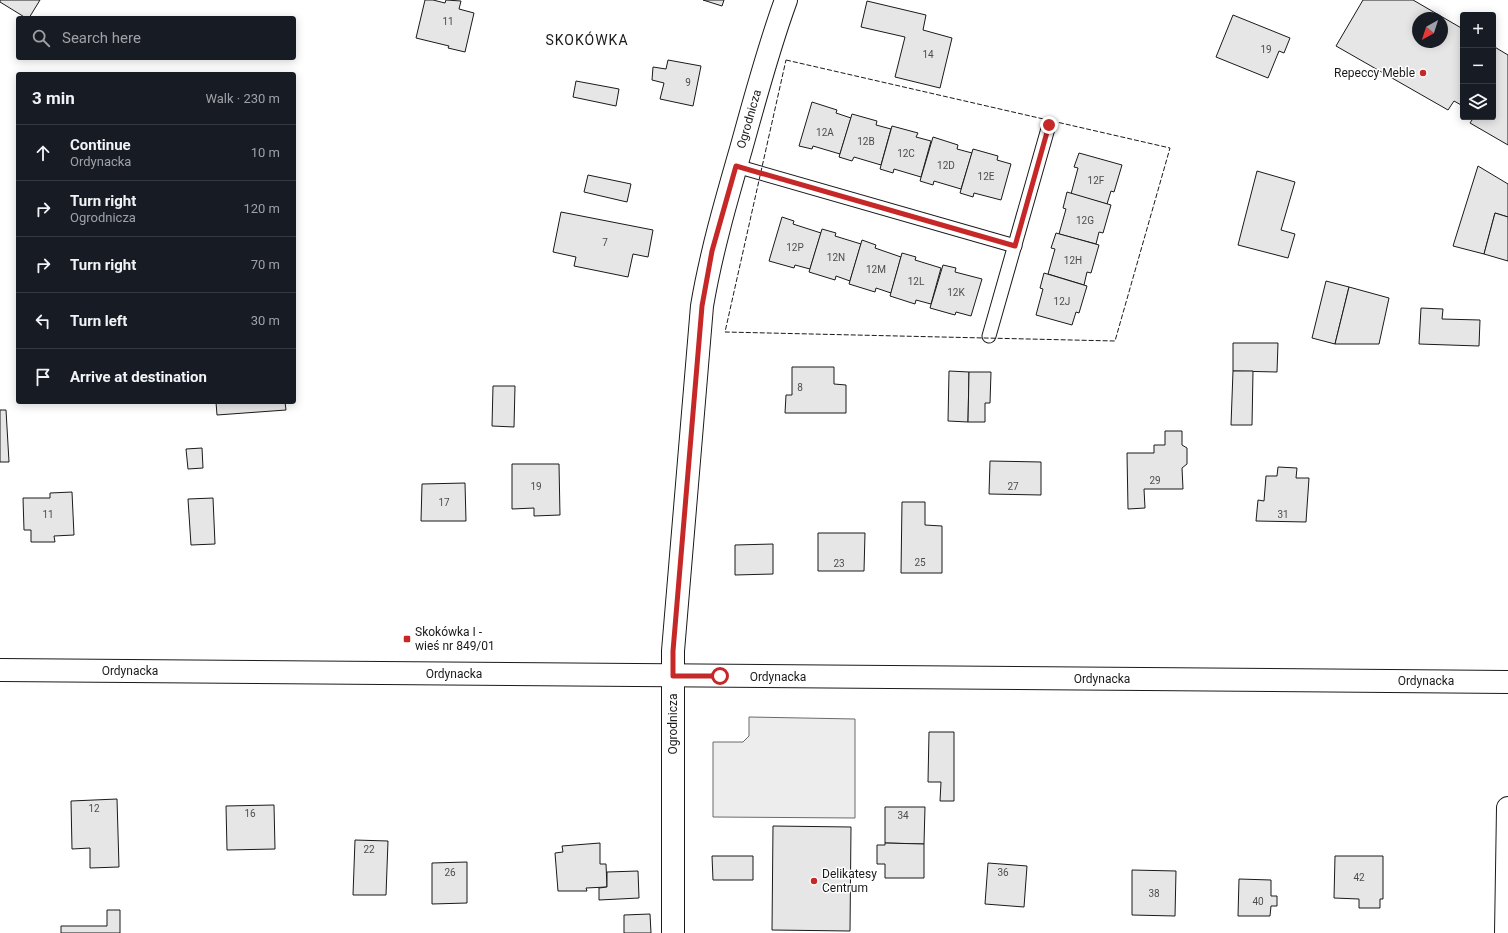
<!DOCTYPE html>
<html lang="en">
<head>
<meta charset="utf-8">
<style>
	:root { --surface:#171b24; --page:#20242c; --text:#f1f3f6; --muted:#9ea1a6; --line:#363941 }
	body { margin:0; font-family:Roboto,sans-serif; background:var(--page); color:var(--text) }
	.controls { position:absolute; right:12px; top:12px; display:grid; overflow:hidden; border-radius:4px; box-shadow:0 2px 10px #0003 }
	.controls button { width:36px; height:36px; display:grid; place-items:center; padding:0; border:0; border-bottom:1px solid var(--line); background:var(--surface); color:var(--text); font:20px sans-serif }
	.compass { position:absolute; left:1412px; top:12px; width:36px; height:36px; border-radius:50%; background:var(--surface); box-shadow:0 2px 10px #0003; rotate:219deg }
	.stop { position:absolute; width:12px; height:12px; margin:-9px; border:3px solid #c62828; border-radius:50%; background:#fff }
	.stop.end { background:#c62828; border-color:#fff; box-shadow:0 1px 4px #0008 }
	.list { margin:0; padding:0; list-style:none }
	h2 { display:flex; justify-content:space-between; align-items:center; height:52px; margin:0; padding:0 16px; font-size:17px }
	h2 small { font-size:13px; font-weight:400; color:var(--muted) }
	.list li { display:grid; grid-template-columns:26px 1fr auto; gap:12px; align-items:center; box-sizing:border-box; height:56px; padding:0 16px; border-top:1px solid var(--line) }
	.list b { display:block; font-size:15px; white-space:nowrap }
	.list p { margin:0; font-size:13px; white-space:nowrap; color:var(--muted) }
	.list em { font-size:13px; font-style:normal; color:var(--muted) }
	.icon { flex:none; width:22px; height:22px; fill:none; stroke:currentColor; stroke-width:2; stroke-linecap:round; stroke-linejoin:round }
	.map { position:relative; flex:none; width:1508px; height:933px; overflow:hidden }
	.search { position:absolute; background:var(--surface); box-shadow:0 2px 10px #0003; left:16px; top:16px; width:280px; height:44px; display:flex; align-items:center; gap:10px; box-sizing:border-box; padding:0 14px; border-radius:4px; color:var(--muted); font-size:15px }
	.panel { position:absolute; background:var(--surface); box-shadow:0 2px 10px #0003; left:16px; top:72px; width:280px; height:332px; border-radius:4px }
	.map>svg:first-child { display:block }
</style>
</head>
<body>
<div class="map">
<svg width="1508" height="933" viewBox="0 0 1508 933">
	<rect width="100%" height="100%" fill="#fff"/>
	<polygon fill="#ededed" stroke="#6a6a6a" points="749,717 855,719 855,818 713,817 713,742 743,742 749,736"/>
	<g fill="#e6e6e6" stroke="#1a1a1a" fill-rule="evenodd">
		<polygon points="0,0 40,0 29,18 26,18 0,2"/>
		<polygon points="425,0 433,0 445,3 446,0 461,1 459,9 474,13 465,52 448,48 449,46 416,38"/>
		<polygon points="703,0 724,0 722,6"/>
		<path d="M1363,0H1413L1463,29V106L1454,101L1448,110L1336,46ZM1418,18H1442V42H1418Z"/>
		<polygon points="867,1 926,15 923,30 952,38 940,88 895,77 905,37 861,27"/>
		<polygon points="1233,15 1290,38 1284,53 1279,51 1268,78 1216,57"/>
		<polygon points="1493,46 1508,55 1508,145 1470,123 1474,117 1493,117"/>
		<polygon points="668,60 701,66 693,106 660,99 664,83 652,80 653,67 666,69"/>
		<polygon points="576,81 619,89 616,106 573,97"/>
		<polygon points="812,102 837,110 836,113 851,118 840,154 813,146 812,149 799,146"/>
		<polygon points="852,114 877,121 876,125 891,129 881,165 854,157 852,161 839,157"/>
		<polygon points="892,126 918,133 916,137 931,141 921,177 894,169 893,173 880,169"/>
		<polygon points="933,137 958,145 957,149 972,153 961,189 934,181 933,185 920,181"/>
		<polygon points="973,149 998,156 997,160 1011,164 1001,200 974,193 973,197 960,193"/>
		<polygon points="1079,153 1122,165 1114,192 1111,191 1107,204 1071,194 1078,168 1074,167"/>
		<polygon points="1478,166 1508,184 1508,217 1495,213 1484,254 1453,246"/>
		<polygon points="1257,171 1295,182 1281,230 1295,234 1288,258 1238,245"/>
		<polygon points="588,175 631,184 627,202 584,192"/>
		<polygon points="1067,192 1111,205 1103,233 1099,232 1096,244 1059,234 1066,209 1063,208"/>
		<polygon points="561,212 653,230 648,257 633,254 628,277 574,266 576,257 553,252"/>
		<polygon points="1495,213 1508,217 1508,261 1484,254"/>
		<polygon points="782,217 794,221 793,224 821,233 810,269 795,265 794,268 769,261"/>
		<polygon points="822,229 836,233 835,236 861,244 850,281 836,276 835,280 809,272"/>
		<polygon points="1056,233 1099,245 1091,273 1087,272 1084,285 1048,274 1055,249 1051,248"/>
		<polygon points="862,240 876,245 875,248 901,257 891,293 876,288 875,292 849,284"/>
		<polygon points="902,253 916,257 915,260 941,268 931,304 916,300 915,304 890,296"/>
		<polygon points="943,265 956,268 955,272 982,279 971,316 956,312 955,315 930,308"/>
		<polygon points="1044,273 1087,286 1079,313 1076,312 1072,325 1036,315 1043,289 1040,288"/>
		<polygon points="1326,281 1349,287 1335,344 1312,338"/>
		<polygon points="1349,287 1389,298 1379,344 1335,344"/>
		<polygon points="1421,308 1443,309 1442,319 1480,320 1479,346 1419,344"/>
		<polygon points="1233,343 1278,343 1277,372 1233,371"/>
		<polygon points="792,367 834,367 834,384 846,385 846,413 785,413 786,395 792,395"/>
		<polygon points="949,371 969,372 968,422 948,421"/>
		<polygon points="1233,371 1253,371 1252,425 1231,425"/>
		<polygon points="969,372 991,372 990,403 985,403 985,422 968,422"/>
		<polygon points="493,386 515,386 514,427 492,426"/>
		<polygon points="216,402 285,402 286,410 217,415"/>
		<polygon points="0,410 6,410 9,462 0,462"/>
		<polygon points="1165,431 1182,431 1182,445 1187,448 1187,464 1182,468 1183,489 1144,489 1145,508 1128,509 1127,453 1154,453 1154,445 1165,445"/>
		<polygon points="202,448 203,468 188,469 186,449"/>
		<polygon points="990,461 1041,462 1041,495 989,494"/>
		<polygon points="512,464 559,464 560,515 534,516 534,508 512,509"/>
		<polygon points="1278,467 1297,468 1296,478 1309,478 1306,522 1256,521 1258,500 1264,501 1266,476 1277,476"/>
		<polygon points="465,483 466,521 421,521 422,484"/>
		<polygon points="72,492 74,535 54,536 55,542 31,542 31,530 24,530 23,498 50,498 50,493"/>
		<polygon points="213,498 215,544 191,545 188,499"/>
		<polygon points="902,502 925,502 925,525 942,526 942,573 901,573"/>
		<polygon points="818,533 865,533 864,571 818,571"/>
		<polygon points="773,544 773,574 735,575 735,545"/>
		<polygon points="929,732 954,732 954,801 940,801 941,782 928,782"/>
		<polygon points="117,799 119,867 90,868 90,848 72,849 71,801"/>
		<polygon points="274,805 275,849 227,850 226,806"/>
		<polygon points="885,807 925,807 924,844 885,843"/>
		<polygon points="773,826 851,827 850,931 772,930"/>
		<polygon points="355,840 388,841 386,895 353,895"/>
		<polygon points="600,843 600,864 606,864 607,887 586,888 587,891 558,891 555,853 563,852 562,846"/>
		<polygon points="885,843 924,844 924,878 885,878 885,864 877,864 877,845 885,845"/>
		<polygon points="712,856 753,856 753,880 713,880"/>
		<polygon points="1335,856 1383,856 1383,899 1380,899 1380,908 1359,908 1359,899 1334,898"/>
		<polygon points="467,862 467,903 432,904 432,863"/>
		<polygon points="988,863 1027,866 1024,907 985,904"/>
		<polygon points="1132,870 1176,871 1175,916 1132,915"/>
		<polygon points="638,871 639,898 599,900 599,888 607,887 607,872"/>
		<polygon points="1239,879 1271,880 1271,896 1277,896 1277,906 1271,906 1270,916 1238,916"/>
		<polygon points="107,910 120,910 120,933 61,933 61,926 107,926"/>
		<polygon points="650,914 651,933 624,933 624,915"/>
	</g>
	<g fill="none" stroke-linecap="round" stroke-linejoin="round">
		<g stroke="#1a1a1a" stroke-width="15">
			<g id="service">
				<polyline points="736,166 1015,246"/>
				<polyline points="989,336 1049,125"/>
			</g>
		</g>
		<g stroke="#1a1a1a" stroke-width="24">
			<g id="minor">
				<path d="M673,933V651L702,306C711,253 726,201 741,149C755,99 768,49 786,0"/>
				<polyline points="1506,933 1508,808"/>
			</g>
		</g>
		<g stroke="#1a1a1a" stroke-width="24">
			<polyline id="secondary" points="0,670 1508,682"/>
		</g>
		<use href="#service" stroke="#fff" stroke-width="13"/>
		<use href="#minor" stroke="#fff" stroke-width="22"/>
		<use href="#secondary" stroke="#fff" stroke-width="22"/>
		<polygon stroke="#1a1a1a" stroke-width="1" stroke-dasharray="5 2" stroke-linecap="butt" points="786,60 1170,148 1115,341 725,332"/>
	</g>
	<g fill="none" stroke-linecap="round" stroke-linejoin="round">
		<polyline stroke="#c62828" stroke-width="5" points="720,676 673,676 673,651 702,306 712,251 736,166 1015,246 1049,125"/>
	</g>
	<g fill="#c62828" stroke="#fff" stroke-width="1.5">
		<circle cx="1423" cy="73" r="4"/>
		<rect x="403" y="635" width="8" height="8" rx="2"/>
		<circle cx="814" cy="881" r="4"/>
	</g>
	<g text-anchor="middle" stroke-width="3" stroke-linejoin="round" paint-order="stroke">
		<g font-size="10" fill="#4d4d4d">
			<text x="448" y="25">11</text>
			<text x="1266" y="53">19</text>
			<text x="928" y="58">14</text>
			<text x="688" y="86">9</text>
			<text x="825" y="136">12A</text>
			<text x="866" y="145">12B</text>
			<text x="906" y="157">12C</text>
			<text x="946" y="169">12D</text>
			<text x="986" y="180">12E</text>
			<text x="1096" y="184">12F</text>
			<text x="1085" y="224">12G</text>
			<text x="605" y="246">7</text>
			<text x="795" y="251">12P</text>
			<text x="836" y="261">12N</text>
			<text x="1073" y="264">12H</text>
			<text x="876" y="273">12M</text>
			<text x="916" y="285">12L</text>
			<text x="956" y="296">12K</text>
			<text x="1062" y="305">12J</text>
			<text x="800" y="391">8</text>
			<text x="1155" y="484">29</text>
			<text x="536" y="490">19</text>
			<text x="1013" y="490">27</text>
			<text x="444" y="506">17</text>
			<text x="48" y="518">11</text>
			<text x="1283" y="518">31</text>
			<text x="920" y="566">25</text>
			<text x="839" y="567">23</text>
			<text x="94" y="812">12</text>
			<text x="250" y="817">16</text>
			<text x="903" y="819">34</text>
			<text x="369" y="853">22</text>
			<text x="450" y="876">26</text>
			<text x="1003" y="876">36</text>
			<text x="1359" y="881">42</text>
			<text x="1154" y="897">38</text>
			<text x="1258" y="905">40</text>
		</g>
		<g font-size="12" fill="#1a1a1a" stroke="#fff" text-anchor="start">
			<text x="1415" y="77" text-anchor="end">Repeccy Meble</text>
			<text x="415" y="636">Skokówka I -<tspan x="415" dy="14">wieś nr 849/01</tspan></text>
			<text x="822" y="878">Delikatesy<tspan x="822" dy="14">Centrum</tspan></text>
		</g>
		<g font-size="12" fill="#1a1a1a" stroke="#fff">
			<text transform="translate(749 119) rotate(-74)" y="4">Ogrodnicza</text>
			<text x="130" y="675">Ordynacka</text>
			<text x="454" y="678">Ordynacka</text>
			<text x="778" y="681">Ordynacka</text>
			<text x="1102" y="683">Ordynacka</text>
			<text x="1426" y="685">Ordynacka</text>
			<text transform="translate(673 724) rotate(-90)" y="4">Ogrodnicza</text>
		</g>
		<g font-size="14" letter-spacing="1" fill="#1a1a1a" stroke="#fff">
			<text x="587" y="45">SKOKÓWKA</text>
		</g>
	</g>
</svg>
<div class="controls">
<button>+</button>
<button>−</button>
<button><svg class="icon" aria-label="layers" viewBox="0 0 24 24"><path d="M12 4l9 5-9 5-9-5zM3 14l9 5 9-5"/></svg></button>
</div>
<svg class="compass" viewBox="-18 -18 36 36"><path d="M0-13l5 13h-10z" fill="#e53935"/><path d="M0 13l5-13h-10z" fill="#9ea1a6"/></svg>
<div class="stop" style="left:720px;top:676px"></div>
<div class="stop end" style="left:1049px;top:125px"></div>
<div class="search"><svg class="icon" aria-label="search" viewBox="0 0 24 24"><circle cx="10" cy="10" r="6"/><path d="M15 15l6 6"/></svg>Search here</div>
<section class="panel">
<h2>3 min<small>Walk · 230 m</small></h2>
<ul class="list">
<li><svg class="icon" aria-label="ahead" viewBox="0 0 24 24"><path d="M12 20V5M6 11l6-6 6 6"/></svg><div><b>Continue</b><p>Ordynacka</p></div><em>10 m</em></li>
<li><svg class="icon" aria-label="right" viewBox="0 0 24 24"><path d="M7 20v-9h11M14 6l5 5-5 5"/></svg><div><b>Turn right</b><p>Ogrodnicza</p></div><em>120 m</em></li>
<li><svg class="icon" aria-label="right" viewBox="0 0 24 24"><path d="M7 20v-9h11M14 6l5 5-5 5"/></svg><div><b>Turn right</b></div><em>70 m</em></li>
<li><svg class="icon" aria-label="left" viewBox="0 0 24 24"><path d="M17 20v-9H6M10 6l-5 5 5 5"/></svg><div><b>Turn left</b></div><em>30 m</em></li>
<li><svg class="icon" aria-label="arrive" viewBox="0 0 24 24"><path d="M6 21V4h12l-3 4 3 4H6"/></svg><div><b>Arrive at destination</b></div></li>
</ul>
</section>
</div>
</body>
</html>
